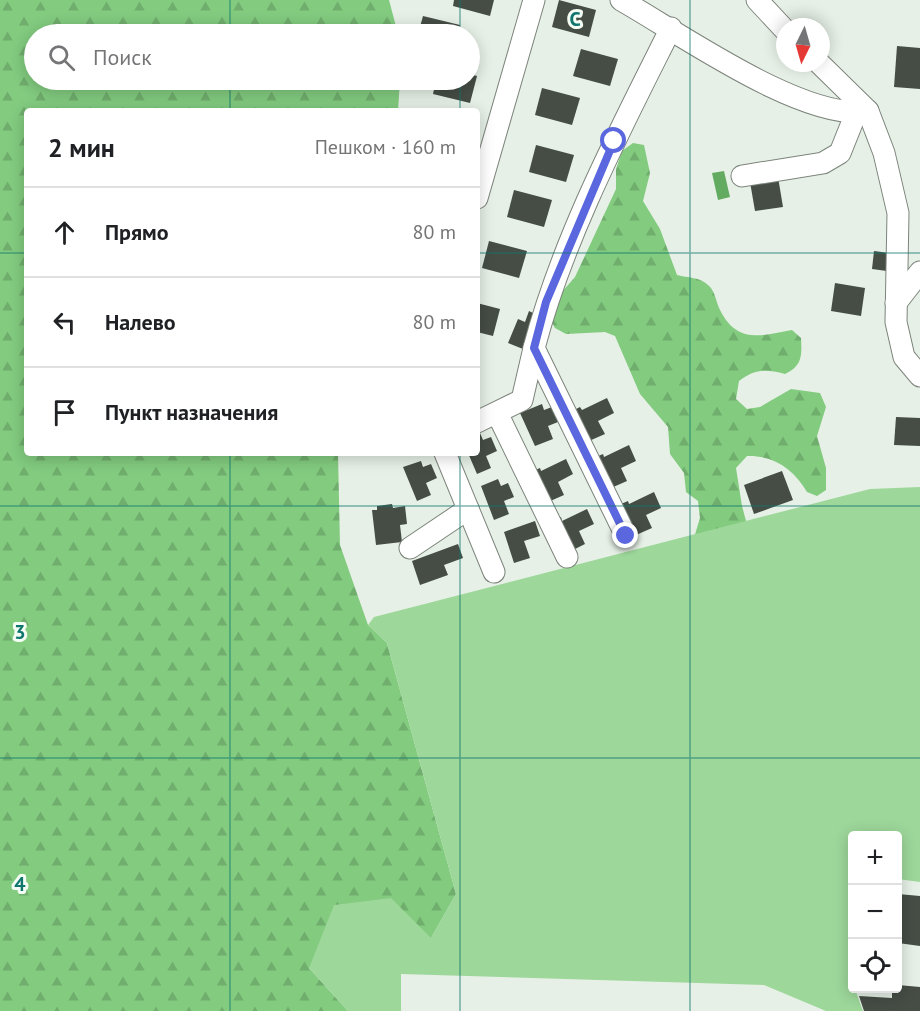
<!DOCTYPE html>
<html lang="ru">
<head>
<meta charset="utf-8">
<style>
	:root { --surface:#fff; --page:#f6f6f6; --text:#202124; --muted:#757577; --line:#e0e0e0 }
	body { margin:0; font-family:"PT Sans",sans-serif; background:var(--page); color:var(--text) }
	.controls { position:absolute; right:18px; bottom:18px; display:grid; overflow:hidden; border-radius:6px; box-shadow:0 3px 15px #0003 }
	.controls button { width:54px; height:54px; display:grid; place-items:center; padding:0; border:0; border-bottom:2px solid var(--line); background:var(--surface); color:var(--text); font:30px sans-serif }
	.compass { position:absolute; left:776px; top:18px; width:54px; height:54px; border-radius:50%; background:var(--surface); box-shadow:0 3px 15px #0003; rotate:185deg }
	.stop { position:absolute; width:18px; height:18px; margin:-14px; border:4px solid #5a67de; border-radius:50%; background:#fff }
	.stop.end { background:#5a67de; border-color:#fff; box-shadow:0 2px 6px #0008 }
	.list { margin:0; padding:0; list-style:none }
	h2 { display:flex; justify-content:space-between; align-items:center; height:78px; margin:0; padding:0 24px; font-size:26px }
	h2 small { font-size:20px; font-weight:400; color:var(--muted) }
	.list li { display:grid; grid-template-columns:39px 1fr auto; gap:18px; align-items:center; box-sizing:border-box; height:90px; padding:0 24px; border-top:2px solid var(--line) }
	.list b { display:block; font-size:22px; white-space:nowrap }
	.list em { font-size:20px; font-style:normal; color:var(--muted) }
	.icon { flex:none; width:33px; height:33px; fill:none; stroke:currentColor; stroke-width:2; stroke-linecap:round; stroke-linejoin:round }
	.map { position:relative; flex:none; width:920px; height:1011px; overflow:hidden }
	.search { position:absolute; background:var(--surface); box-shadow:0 3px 15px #0003; left:24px; top:24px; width:456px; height:66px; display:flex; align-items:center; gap:15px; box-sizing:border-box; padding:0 21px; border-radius:33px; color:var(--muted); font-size:22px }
	.panel { position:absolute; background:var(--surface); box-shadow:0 3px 15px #0003; left:24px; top:108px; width:456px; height:348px; border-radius:6px }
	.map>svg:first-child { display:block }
</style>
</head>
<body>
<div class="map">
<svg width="920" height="1011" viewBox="0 0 920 1011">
	<defs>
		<pattern id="forest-firs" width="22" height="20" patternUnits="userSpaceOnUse" patternTransform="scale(1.5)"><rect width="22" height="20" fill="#82cb7f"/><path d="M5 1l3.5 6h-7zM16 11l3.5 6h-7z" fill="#70ae6d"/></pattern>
	</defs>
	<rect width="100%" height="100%" fill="#e6f0e6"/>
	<g fill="url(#forest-firs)">
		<polygon points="0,0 389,0 398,34 34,34 34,80 400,80 398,111 27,111 27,453 338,453 340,545 368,625 387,643 456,894 431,938 309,968 348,1011 0,1011"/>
		<path d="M633,143L644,145L650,173L643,201L660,229L677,275C688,278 700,277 708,285C715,290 716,302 720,310C737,344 761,336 792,330L801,338C802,356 802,366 785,374C765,369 755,369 739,381L736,399L747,409L760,407L791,389L820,393L826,407L817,436L826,468V490L817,496L807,492C794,469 773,455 747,456L736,468L742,506L757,562L693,541L700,518L698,501L686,492L684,473L670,454L668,427L640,394L615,336L605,332L566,334L555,328L550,319L554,301L575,277L616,189V169L622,151Z"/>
	</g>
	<polygon fill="#9dd79a" points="920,487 920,882 898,879 898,836 852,836 851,978 852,988 855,989 863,1011 826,1011 764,985 401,974 401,1011 348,1011 309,968 334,905 391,898 431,938 456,894 387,643 368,625 374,617 870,489"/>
	<polygon fill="#63ab61" points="724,171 730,197 718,200 712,173"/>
	<g fill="#454d45">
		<polygon points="454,0 494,0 490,16 453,6"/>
		<polygon points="559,0 596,10 589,37 552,27"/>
		<polygon points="423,16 460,25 458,34 418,34"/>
		<polygon points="897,46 920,48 920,89 894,87"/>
		<polygon points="581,49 618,59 610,86 573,76"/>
		<polygon points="470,74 477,76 470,103 433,94 436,80 470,80"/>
		<polygon points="542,88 580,98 572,125 535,115"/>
		<polygon points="536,145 574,155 566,182 529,172"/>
		<polygon points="778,177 783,207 755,211 750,182"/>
		<polygon points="514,190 552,200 544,227 507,217"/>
		<polygon points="489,241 527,251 519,278 482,268"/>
		<polygon points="874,251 889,253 887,271 872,269"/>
		<polygon points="835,283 865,288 861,316 831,311"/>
		<polygon points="477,303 500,309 493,336 477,332"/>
		<polygon points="529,311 537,315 523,349 508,343 518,319 525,322"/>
		<polygon points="607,398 614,413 598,421 605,434 589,441 574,410 580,407 582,410"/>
		<polygon points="542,404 544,410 552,407 558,422 548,426 553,439 535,446 520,413"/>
		<polygon points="896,417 920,418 920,446 894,445"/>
		<polygon points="480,433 483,440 491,437 497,451 486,456 491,468 477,474 468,453 477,453 477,435"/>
		<polygon points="629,445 636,461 621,468 627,481 611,488 596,457 603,454 604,457"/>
		<polygon points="566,459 573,474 558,482 564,495 548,502 533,471 540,468 541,471"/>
		<polygon points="421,461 423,467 431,464 437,478 426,483 431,495 417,501 403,467"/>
		<polygon points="782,471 793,500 754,514 744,485"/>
		<polygon points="498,479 501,486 508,483 514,497 504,501 509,514 494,520 481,486"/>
		<polygon points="654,492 661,508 646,515 652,528 636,535 621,504 628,501 629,504"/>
		<polygon points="392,504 393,508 405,506 407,524 400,525 402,542 376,545 372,510 377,510 377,506"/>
		<polygon points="587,509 594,524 579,531 585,544 569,552 554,520 561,517 562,521"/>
		<polygon points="535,521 540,536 524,541 530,558 514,563 504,532"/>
		<polygon points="458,544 463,558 444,565 448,575 420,585 412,561"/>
		<polygon points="898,894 920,896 920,946 898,943"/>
		<polygon points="898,985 920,987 920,1011 864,1011 859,996 892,998 892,988 898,988"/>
	</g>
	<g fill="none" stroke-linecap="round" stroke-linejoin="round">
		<g stroke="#7c847b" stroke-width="23">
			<g id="minor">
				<path d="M621,0C678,32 804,122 868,111"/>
				<polyline points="757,0 785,30"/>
				<polyline points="819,63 868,111 884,153 898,213 896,322 904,357 920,376"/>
				<polyline points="742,176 823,163 840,153 856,113"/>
				<polyline points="477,198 534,0"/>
				<polyline points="896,303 920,272"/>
				<polyline points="497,413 567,557"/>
				<polyline points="477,422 522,400 534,348"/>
				<polyline points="445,453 494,572"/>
				<path d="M626,536L534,348C563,238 620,130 671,28"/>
				<polyline points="410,548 468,509"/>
			</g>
		</g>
		<use href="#minor" stroke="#fff" stroke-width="21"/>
	</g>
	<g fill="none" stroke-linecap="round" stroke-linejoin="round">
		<polyline stroke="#5a67de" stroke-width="8" points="614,141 546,302 534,348 626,536"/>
	</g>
	<path fill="none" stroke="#0f766e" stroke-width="1.5" stroke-opacity="0.55" d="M230,0V34M460,0V34M690,0V1011M230,80V111M460,80V111M0,253H27M477,253H920M230,453V1011M460,453V1011M0,506H920M0,758H920"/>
	<g font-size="20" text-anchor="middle" font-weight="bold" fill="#0f766e" stroke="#f4fdf3" stroke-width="6" stroke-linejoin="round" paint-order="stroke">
		<text x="575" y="26">C</text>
		<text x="20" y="639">3</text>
		<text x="20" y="891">4</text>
	</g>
</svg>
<div class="controls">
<button>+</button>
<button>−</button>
<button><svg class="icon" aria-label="locate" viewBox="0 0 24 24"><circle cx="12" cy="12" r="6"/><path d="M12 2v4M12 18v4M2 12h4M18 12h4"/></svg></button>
</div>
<svg class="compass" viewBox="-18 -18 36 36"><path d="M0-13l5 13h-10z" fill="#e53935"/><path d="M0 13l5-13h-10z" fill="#757577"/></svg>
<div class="stop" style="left:614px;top:141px"></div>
<div class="stop end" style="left:626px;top:536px"></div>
<div class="search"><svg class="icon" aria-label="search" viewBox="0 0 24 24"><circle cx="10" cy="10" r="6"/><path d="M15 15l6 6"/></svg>Поиск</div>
<section class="panel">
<h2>2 мин<small>Пешком · 160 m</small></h2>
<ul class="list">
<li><svg class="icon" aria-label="ahead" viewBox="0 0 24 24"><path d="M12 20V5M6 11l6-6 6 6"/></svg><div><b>Прямо</b></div><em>80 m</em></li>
<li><svg class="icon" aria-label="left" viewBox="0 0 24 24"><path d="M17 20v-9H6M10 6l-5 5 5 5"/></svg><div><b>Налево</b></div><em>80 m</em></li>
<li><svg class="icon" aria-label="arrive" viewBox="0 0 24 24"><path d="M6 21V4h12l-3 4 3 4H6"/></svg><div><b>Пункт назначения</b></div></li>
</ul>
</section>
</div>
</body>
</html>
